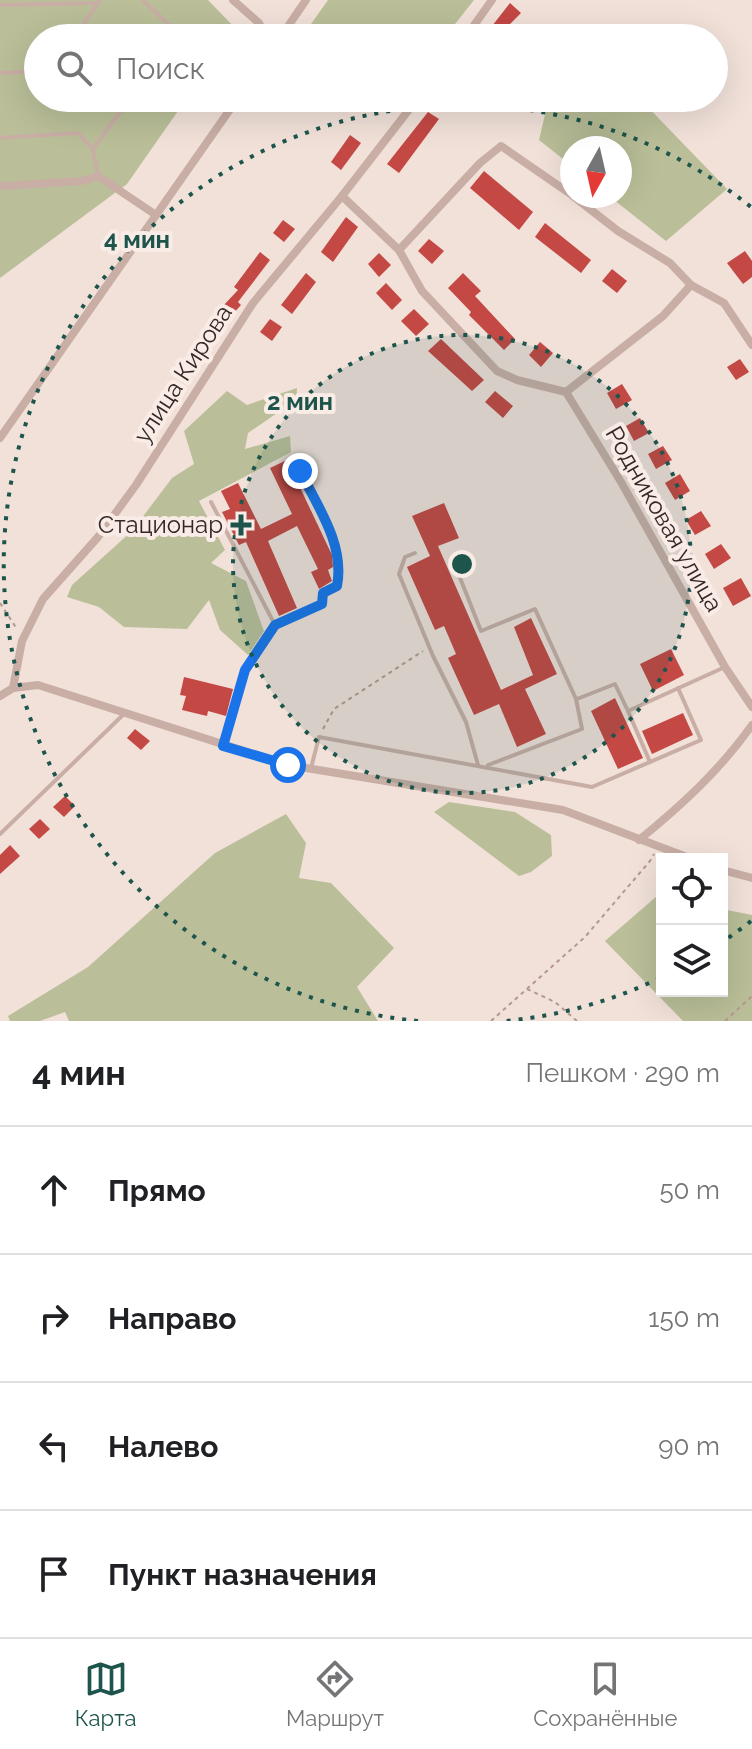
<!DOCTYPE html>
<html lang="ru">
<head>
<meta charset="utf-8">
<style>
	:root { --surface:#fff; --page:#f6f6f6; --text:#202124; --muted:#757577; --line:#e0e0e0; --accent:#1d554d }
	body { margin:0; font-family:Raleway,sans-serif; background:var(--page); color:var(--text) }
	.controls { position:absolute; right:24px; bottom:24px; display:grid; overflow:hidden; border-radius:0px; box-shadow:0 8px 32px #0002 }
	.controls button { width:72px; height:72px; display:grid; place-items:center; padding:0; border:0; border-bottom:2px solid var(--line); background:var(--surface); color:var(--text); font:40px sans-serif }
	.compass { position:absolute; left:560px; top:136px; width:72px; height:72px; border-radius:50%; background:var(--surface); box-shadow:0 8px 32px #0002; rotate:188deg }
	.stop { position:absolute; width:24px; height:24px; margin:-18px; border:6px solid #1a73e8; border-radius:50%; background:#fff }
	.stop.end { background:#1a73e8; border-color:#fff; box-shadow:0 2px 8px #0008 }
	.list { margin:0; padding:0; list-style:none }
	h2 { display:flex; justify-content:space-between; align-items:center; height:104px; margin:0; padding:0 32px; font-size:34px }
	h2 small { font-size:26px; font-weight:400; color:var(--muted) }
	.list li { display:grid; grid-template-columns:52px 1fr auto; gap:24px; align-items:center; box-sizing:border-box; height:128px; padding:0 32px; border-top:2px solid var(--line) }
	.list b { display:block; font-size:30px; white-space:nowrap }
	.list em { font-size:26px; font-style:normal; color:var(--muted) }
	.icon { flex:none; width:44px; height:44px; fill:none; stroke:currentColor; stroke-width:2; stroke-linecap:round; stroke-linejoin:round }
	.map { position:relative; flex:none; width:752px; height:1021px; overflow:hidden }
	.search { position:absolute; background:var(--surface); box-shadow:0 8px 32px #0002; left:24px; right:24px; top:24px; height:88px; display:flex; align-items:center; gap:20px; box-sizing:border-box; padding:0 28px; border-radius:44px; color:var(--muted); font-size:30px }
	.sheet { height:616px; background:var(--surface) }
	nav { display:flex; justify-content:space-around; align-items:center; box-sizing:border-box; height:112px; border-top:2px solid var(--line); background:var(--surface); font-size:22px; color:var(--muted) }
	nav a { display:grid; justify-items:center; gap:4px }
	nav .on { color:var(--accent) }
	.map>svg:first-child { display:block }
</style>
</head>
<body>
<div class="map">
<svg width="752" height="1021" viewBox="0 0 752 1021">
	<rect width="100%" height="100%" fill="#f1e1d9"/>
	<g fill="#babf99">
		<polygon points="0,0 208,0 236,29 229,38 38,38 38,98 187,98 127,184 0,278"/>
		<polygon points="328,0 474,0 444,38 314,38 304,34"/>
		<polygon points="549,98 639,98 727,189 666,241 609,196 620,196 620,148 572,148 572,166 539,140"/>
		<polygon points="297,388 296,411 280,411 248,433 245,449 290,436 291,452 199,501 225,550 211,563 246,581 264,631 248,655 220,630 209,600 187,629 124,627 99,607 67,597 72,585 132,531 172,478 194,464 184,431 227,391 247,405"/>
		<polygon points="449,802 515,812 551,835 552,856 531,872 519,876 434,812"/>
		<polygon points="286,814 306,843 299,878 331,883 394,948 357,987 378,1021 69,1021 65,1012 40,1021 10,1021 8,1016 88,967 215,853"/>
		<polygon points="657,896 662,897 662,991 722,991 722,909 752,915 752,1021 683,1021 605,941"/>
	</g>
	<g fill="#c44844">
		<polygon points="510,3 521,13 503,31 512,38 489,38 485,35"/>
		<polygon points="428,112 439,119 399,173 387,164"/>
		<polygon points="350,135 361,143 341,170 331,162"/>
		<polygon points="484,171 533,212 519,230 470,188"/>
		<polygon points="346,217 358,227 333,262 321,252"/>
		<polygon points="283,220 295,229 284,242 273,233"/>
		<polygon points="545,223 591,260 581,273 535,237"/>
		<polygon points="429,239 444,251 432,264 418,251"/>
		<polygon points="745,251 752,261 752,277 743,284 727,263"/>
		<polygon points="260,252 270,260 238,302 241,305 233,314 223,306 238,290 234,287"/>
		<polygon points="379,253 391,265 379,277 368,264"/>
		<polygon points="612,269 627,281 617,293 602,281"/>
		<polygon points="306,273 316,282 292,314 281,305"/>
		<polygon points="463,273 481,291 475,296 515,339 504,350 469,315 471,312 448,288"/>
		<polygon points="386,283 402,300 392,310 376,293"/>
		<polygon points="414,309 429,324 416,336 401,321"/>
		<polygon points="270,319 282,327 272,341 260,332"/>
		<polygon points="441,339 484,380 472,391 428,351"/>
		<polygon points="540,342 553,353 541,367 529,355"/>
		<polygon points="740,359 749,372 736,380 727,367"/>
		<polygon points="622,384 632,400 616,409 607,393"/>
		<polygon points="495,391 513,406 503,418 485,402"/>
		<polygon points="640,418 649,433 634,441 626,426"/>
		<polygon points="663,446 672,460 656,469 648,454"/>
		<polygon points="287,460 332,555 333,567 328,570 332,581 319,589 311,572 318,569 297,526 268,541 297,608 279,616 246,542 239,545 222,512 230,509 221,491 238,483 261,529 292,514 270,468"/>
		<polygon points="680,474 690,491 675,500 665,483"/>
		<polygon points="444,503 459,538 438,546 501,690 533,675 514,627 531,618 557,674 525,689 546,734 517,747 499,704 474,715 448,658 456,654 444,626 435,630 407,567 430,556 412,516"/>
		<polygon points="701,511 711,526 695,535 686,520"/>
		<polygon points="721,544 731,558 714,569 705,554"/>
		<polygon points="741,578 751,596 733,606 723,588"/>
		<polygon points="671,649 684,675 653,691 640,664"/>
		<polygon points="184,677 233,689 226,716 208,711 207,716 182,710 186,696 180,695"/>
		<polygon points="615,698 643,758 618,769 591,711"/>
		<polygon points="683,713 693,735 652,754 642,731"/>
		<polygon points="135,729 150,741 141,750 127,738"/>
		<polygon points="65,796 75,806 64,817 53,807"/>
		<polygon points="40,819 50,829 39,839 29,829"/>
		<polygon points="10,845 20,856 0,874 0,855"/>
	</g>
	<g fill="none" stroke-linecap="round" stroke-linejoin="round">
		<g stroke="#b49890" stroke-width="2" stroke-dasharray="4 4" stroke-linecap="butt">
			<polyline points="0,603 17,629"/>
			<polyline points="323,729 334,709 423,651"/>
			<polyline points="527,989 555,1002 577,1021"/>
			<polyline points="491,1021 585,937 650,861 654,854"/>
			<polyline points="725,1021 752,996"/>
		</g>
		<g stroke="#c8aea5" stroke-width="4">
			<polyline points="143,0 171,27 171,38"/>
			<polyline points="0,5 98,3"/>
			<polyline points="74,38 100,0"/>
			<polyline points="0,73 38,71"/>
			<polyline points="0,138 78,133 93,149 98,176"/>
			<polyline points="93,149 130,98"/>
			<polyline points="211,502 275,625 245,670 224,743"/>
			<polyline points="415,553 405,557 399,574 433,656 466,722 478,765"/>
			<polyline points="453,560 481,631 535,609 576,699 582,729 488,765"/>
			<path d="M275,625L322,604L323,593L337,586C345,544 318,507 300,471"/>
			<polyline points="577,699 615,684 628,711 725,667"/>
			<polyline points="628,711 650,762"/>
			<polyline points="311,768 319,737 592,787 701,740 678,688"/>
			<polyline points="0,834 125,713"/>
		</g>
		<g stroke="#c8aea5" stroke-width="8">
			<polyline points="233,0 259,23 266,38"/>
			<polyline points="280,38 306,0"/>
			<polyline points="465,38 492,0"/>
			<polyline points="0,186 83,181 98,176 156,215"/>
			<polyline points="342,196 399,250 422,291 497,371 517,380 566,392"/>
			<polyline points="573,196 618,231 670,263 691,285 724,303 752,345"/>
			<polyline points="399,250 480,163 501,146 572,195"/>
			<polyline points="566,392 621,482 725,667 752,707"/>
			<polyline points="566,392 663,316 691,285"/>
			<polyline points="0,438 238,98"/>
			<polyline points="13,688 22,641 43,599 98,537 136,485 253,303 342,196 418,98"/>
			<polyline points="0,696 13,688 38,685 288,765 563,810 692,859"/>
			<path d="M639,840C682,805 720,770 752,725"/>
			<polyline points="722,870 752,878"/>
		</g>
	</g>
	<g fill="none" stroke-linecap="round" stroke-linejoin="round">
		<path stroke="#1a73e8" stroke-width="10" d="M288,765L223,746L245,670L275,625L322,604L323,593L337,586C345,545 318,507 300,471"/>
	</g>
	<circle cx="462" cy="564" r="229" fill="#1d554d" fill-opacity=".12"/>
	<g fill="none" stroke="#1d554d" stroke-width="4" stroke-dasharray="4 8">
		<circle cx="462" cy="564" r="229"/>
		<path d="M751 921A459 459 0 0 1 725 940M660 978A459 459 0 0 1 506 1021M418 1021A459 459 0 1 1 751 207"/>
	</g>
	<path fill="#1d554d" stroke="#f9ebe5" stroke-width="3" d="M237 513h8v8h8v8h-8v8h-8v-8h-8v-8h8z"/>
	<g text-anchor="middle" stroke-width="8" stroke-linejoin="round" paint-order="stroke">
		<g font-size="24" fill="#342826" stroke="#f9ebe5">
			<text transform="translate(183 374) rotate(-57)" y="8">улица Кирова</text>
			<text transform="translate(664 519) rotate(60)" y="8">Родниковая улица</text>
		</g>
		<g font-size="24" fill="#342826" stroke="#f9ebe5" text-anchor="end">
			<text x="223" y="533">Стационар</text>
		</g>
	</g>
	<circle cx="462" cy="564" r="12" fill="#1d554d" stroke="#f9ebe5" stroke-width="4"/>
	<g font-size="24" text-anchor="middle" font-weight="bold" fill="#1d554d" stroke="#f9ebe5" stroke-width="8" stroke-linejoin="round" paint-order="stroke">
		<text x="137" y="248">4 мин</text>
		<text x="300" y="410">2 мин</text>
	</g>
</svg>
<div class="controls">
<button><svg class="icon" aria-label="locate" viewBox="0 0 24 24"><circle cx="12" cy="12" r="6"/><path d="M12 2v4M12 18v4M2 12h4M18 12h4"/></svg></button>
<button><svg class="icon" aria-label="layers" viewBox="0 0 24 24"><path d="M12 4l9 5-9 5-9-5zM3 14l9 5 9-5"/></svg></button>
</div>
<svg class="compass" viewBox="-18 -18 36 36"><path d="M0-13l5 13h-10z" fill="#e53935"/><path d="M0 13l5-13h-10z" fill="#757577"/></svg>
<div class="stop" style="left:288px;top:765px"></div>
<div class="stop end" style="left:300px;top:471px"></div>
<div class="search"><svg class="icon" aria-label="search" viewBox="0 0 24 24"><circle cx="10" cy="10" r="6"/><path d="M15 15l6 6"/></svg>Поиск</div>
</div>
<section class="sheet">
<h2>4 мин<small>Пешком · 290 m</small></h2>
<ul class="list">
<li><svg class="icon" aria-label="ahead" viewBox="0 0 24 24"><path d="M12 20V5M6 11l6-6 6 6"/></svg><div><b>Прямо</b></div><em>50 m</em></li>
<li><svg class="icon" aria-label="right" viewBox="0 0 24 24"><path d="M7 20v-9h11M14 6l5 5-5 5"/></svg><div><b>Направо</b></div><em>150 m</em></li>
<li><svg class="icon" aria-label="left" viewBox="0 0 24 24"><path d="M17 20v-9H6M10 6l-5 5 5 5"/></svg><div><b>Налево</b></div><em>90 m</em></li>
<li><svg class="icon" aria-label="arrive" viewBox="0 0 24 24"><path d="M6 21V4h12l-3 4 3 4H6"/></svg><div><b>Пункт назначения</b></div></li>
</ul>
</section>
<nav>
<a class="on"><svg class="icon" aria-label="map" viewBox="0 0 24 24"><path d="M3 6l6-2 6 2 6-2v14l-6 2-6-2-6 2zM9 4v14M15 6v14"/></svg>Карта</a>
<a><svg class="icon" aria-label="directions" viewBox="0 0 24 24"><path d="M12 3l9 9-9 9-9-9zM9 14v-3h6M13 9l2 2-2 2"/></svg>Маршрут</a>
<a><svg class="icon" aria-label="saved" viewBox="0 0 24 24"><path d="M7 4h10v16l-5-4-5 4z"/></svg>Сохранённые</a>
</nav>
</body>
</html>
